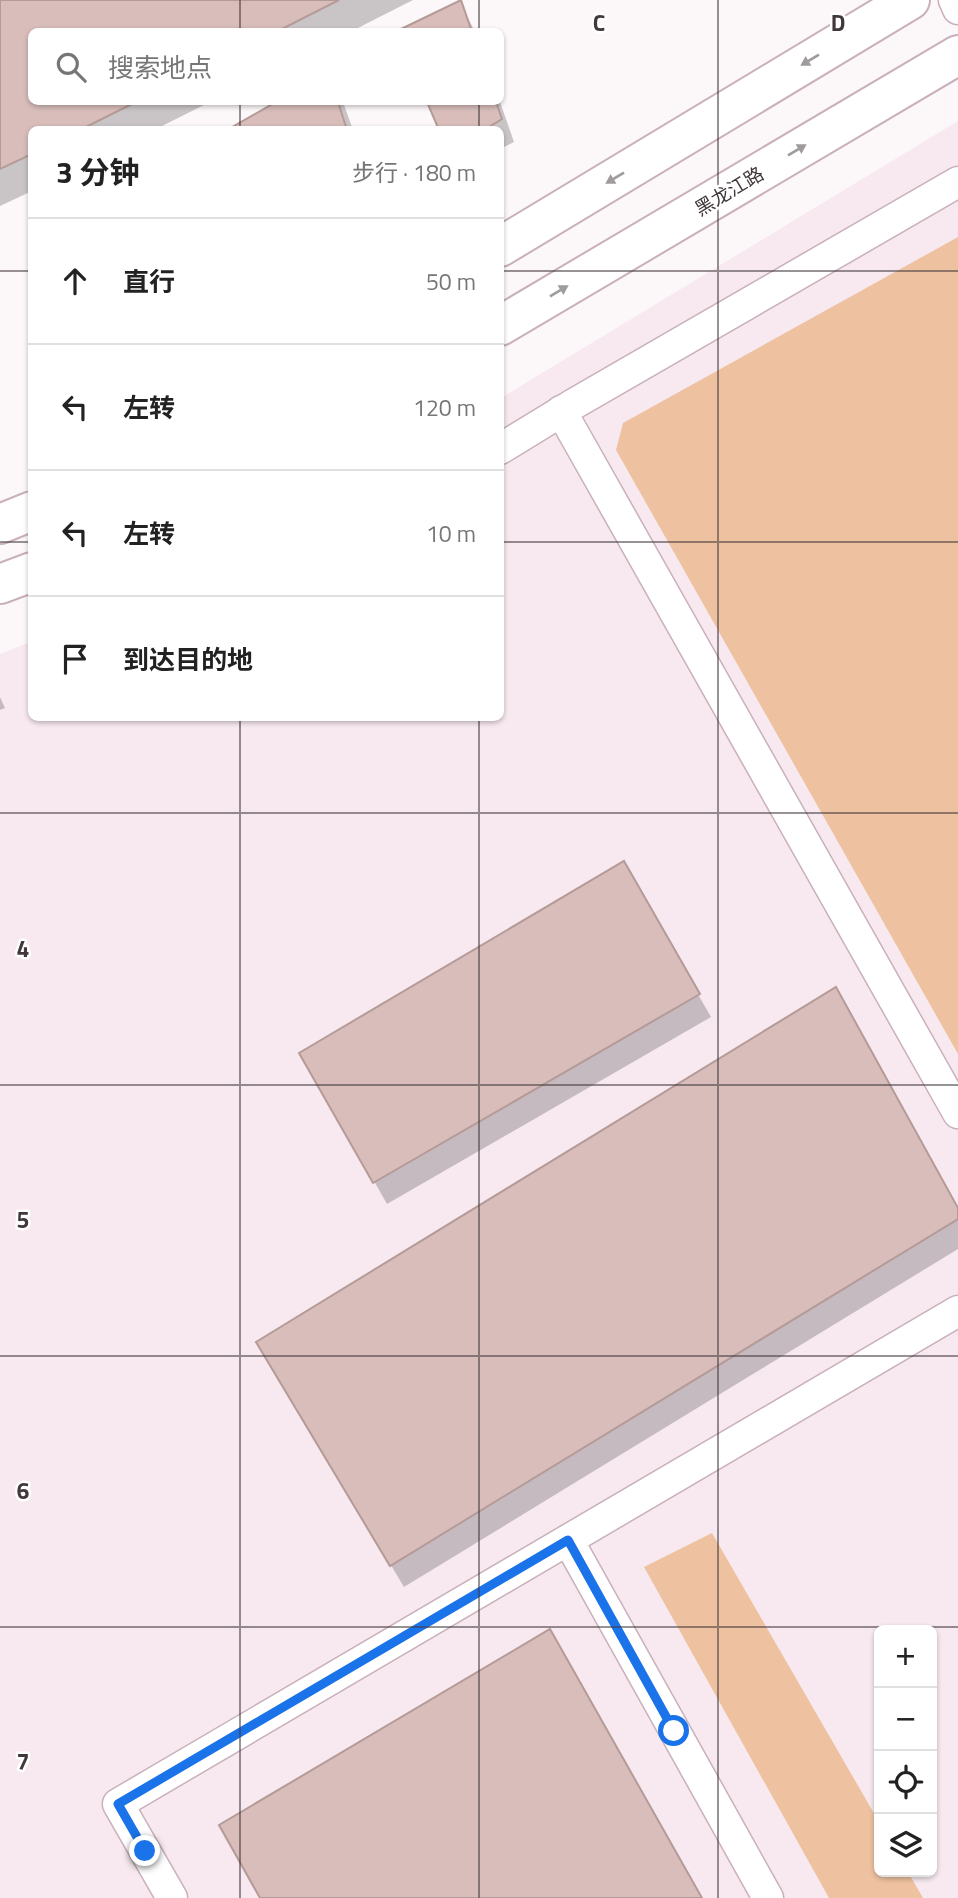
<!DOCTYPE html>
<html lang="zh">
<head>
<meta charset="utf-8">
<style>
	:root { --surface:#fff; --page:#f6f6f6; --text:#222; --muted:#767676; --line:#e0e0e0 }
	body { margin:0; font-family:"Titillium Web","Noto Sans SC",sans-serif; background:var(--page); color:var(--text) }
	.controls { position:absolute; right:21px; bottom:21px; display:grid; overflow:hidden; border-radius:10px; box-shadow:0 2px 5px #0004 }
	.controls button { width:63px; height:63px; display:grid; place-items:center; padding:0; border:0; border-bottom:2px solid var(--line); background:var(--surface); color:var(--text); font:35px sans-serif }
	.stop { position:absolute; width:21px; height:21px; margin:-16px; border:5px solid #1a73e8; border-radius:50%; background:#fff }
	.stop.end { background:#1a73e8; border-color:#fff; box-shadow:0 2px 7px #0008 }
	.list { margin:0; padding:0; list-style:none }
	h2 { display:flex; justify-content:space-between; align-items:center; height:91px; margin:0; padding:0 28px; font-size:30px }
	h2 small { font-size:23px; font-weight:400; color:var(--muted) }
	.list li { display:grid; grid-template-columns:46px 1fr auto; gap:21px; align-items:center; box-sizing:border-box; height:126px; padding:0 28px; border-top:2px solid var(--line) }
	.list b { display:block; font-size:26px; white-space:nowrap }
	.list em { font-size:23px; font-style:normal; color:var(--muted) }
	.icon { flex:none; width:38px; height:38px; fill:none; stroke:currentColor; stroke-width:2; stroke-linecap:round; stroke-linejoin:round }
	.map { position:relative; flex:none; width:958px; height:1898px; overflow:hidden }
	.search { position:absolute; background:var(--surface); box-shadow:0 2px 5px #0004; left:28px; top:28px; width:476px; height:77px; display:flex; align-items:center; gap:18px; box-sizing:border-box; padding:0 24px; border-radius:10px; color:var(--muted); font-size:26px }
	.panel { position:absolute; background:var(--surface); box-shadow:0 2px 5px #0004; left:28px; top:126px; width:476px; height:595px; border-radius:10px }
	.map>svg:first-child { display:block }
</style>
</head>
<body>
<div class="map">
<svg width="958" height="1898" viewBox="0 0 958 1898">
	<rect width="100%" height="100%" fill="#fcf7f9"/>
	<path fill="#f7e9ef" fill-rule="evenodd" d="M958,121V1898H0V654L31,642L32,718H500L501,398ZM879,1630H932V1872H879Z"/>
	<g fill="#eec2a0">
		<polygon points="958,237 958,1054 616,450 623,423"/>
		<polygon points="712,1533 879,1822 879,1872 908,1872 923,1898 829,1898 644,1567"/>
	</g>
	<g fill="#0003">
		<polygon points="0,0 413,0 350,32 32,32 32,102 210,102 154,130 32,130 32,191 0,206"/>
		<polygon points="460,2 475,32 401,31"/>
		<polygon points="279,102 343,102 353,130 231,130"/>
		<polygon points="429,102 500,102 514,142 500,149 500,130 440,130"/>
		<polygon points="0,697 5,708 0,710"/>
		<polygon points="623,864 711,1017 387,1204 302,1054"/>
		<polygon points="958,1211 958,1249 404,1587 258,1342"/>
	</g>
	<g fill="#d8bdba" stroke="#b59b98" stroke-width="2">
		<polygon points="0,0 339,0 276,32 32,32 32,102 136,102 80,130 32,130 32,154 0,169"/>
		<polygon points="461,0 472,32 399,32 399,30"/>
		<polygon points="276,102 338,102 347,130 227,130"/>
		<polygon points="427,102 496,102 502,119 484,130 439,130"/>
		<polygon points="624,861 700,994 373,1183 299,1053"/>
		<polygon points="836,987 958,1208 958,1219 390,1566 256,1342"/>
		<polygon points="550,1629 702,1898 260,1898 219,1825"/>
	</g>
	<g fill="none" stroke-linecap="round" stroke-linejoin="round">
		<g stroke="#c9b0bb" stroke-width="33">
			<g id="minor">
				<polyline points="954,0 958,9"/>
				<polyline points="561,411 958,1113"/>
				<polyline points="500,449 572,405 958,182"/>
				<polyline points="568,1540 768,1898"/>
				<polyline points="172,1898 118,1804 958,1311"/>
			</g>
		</g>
		<g stroke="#c9b0bb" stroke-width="42">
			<g id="tertiary">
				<polyline points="500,247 910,0"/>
				<polyline points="500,326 958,55"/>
				<polyline points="0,524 32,511"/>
				<polyline points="0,584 32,572"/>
			</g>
		</g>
		<use href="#minor" stroke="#fff" stroke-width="30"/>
		<use href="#tertiary" stroke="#fff" stroke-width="38"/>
	</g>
	<defs><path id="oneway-solid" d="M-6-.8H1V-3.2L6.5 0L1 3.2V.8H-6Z" transform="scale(1.75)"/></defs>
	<g fill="#a09c9e">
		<use href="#oneway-solid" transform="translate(810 60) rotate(149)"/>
		<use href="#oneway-solid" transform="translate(797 150) rotate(-31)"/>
		<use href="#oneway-solid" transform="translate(615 178) rotate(149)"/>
		<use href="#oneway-solid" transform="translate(559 291) rotate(-31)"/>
	</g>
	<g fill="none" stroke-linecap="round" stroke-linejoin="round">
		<polyline stroke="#1a73e8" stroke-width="9" points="145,1851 118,1804 568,1540 674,1731"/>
	</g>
	<path fill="none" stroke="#42383c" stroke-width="2" stroke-opacity="0.55" d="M240,0V32M479,0V32M718,0V1898M240,102V130M479,102V130M0,271H32M500,271H958M0,542H32M500,542H958M240,718V1898M479,718V1898M0,813H958M0,1085H958M0,1356H958M0,1627H958"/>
	<g text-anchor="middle" stroke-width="5" stroke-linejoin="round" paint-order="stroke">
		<g font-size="19" fill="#42383c" stroke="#fff">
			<text transform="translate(729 191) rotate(-31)" y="7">黑龙江路</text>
		</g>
	</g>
	<g font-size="23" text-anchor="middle" font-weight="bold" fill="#42383c" stroke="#fff" stroke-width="5" stroke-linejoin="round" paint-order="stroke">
		<text x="599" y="31">C</text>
		<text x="838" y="31">D</text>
		<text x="23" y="957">4</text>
		<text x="23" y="1228">5</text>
		<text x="23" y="1499">6</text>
		<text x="23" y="1770">7</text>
	</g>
</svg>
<div class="controls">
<button>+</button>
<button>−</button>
<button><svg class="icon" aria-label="locate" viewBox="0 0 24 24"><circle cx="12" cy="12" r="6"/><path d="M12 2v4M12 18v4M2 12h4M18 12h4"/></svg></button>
<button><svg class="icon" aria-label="layers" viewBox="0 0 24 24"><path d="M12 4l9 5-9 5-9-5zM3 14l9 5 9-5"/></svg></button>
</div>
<div class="stop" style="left:674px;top:1731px"></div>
<div class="stop end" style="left:145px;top:1851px"></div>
<div class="search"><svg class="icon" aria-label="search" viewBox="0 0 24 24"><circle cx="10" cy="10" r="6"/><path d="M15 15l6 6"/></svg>搜索地点</div>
<section class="panel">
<h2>3 分钟<small>步行 · 180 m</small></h2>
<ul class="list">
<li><svg class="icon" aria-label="ahead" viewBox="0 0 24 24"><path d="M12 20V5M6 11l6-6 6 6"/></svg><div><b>直行</b></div><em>50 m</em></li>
<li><svg class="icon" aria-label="left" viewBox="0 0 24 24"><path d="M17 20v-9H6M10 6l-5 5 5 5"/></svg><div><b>左转</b></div><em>120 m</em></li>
<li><svg class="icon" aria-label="left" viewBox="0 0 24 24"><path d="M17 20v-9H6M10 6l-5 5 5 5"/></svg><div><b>左转</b></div><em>10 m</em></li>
<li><svg class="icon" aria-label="arrive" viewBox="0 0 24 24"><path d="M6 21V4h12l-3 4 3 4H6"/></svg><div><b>到达目的地</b></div></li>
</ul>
</section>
</div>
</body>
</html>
